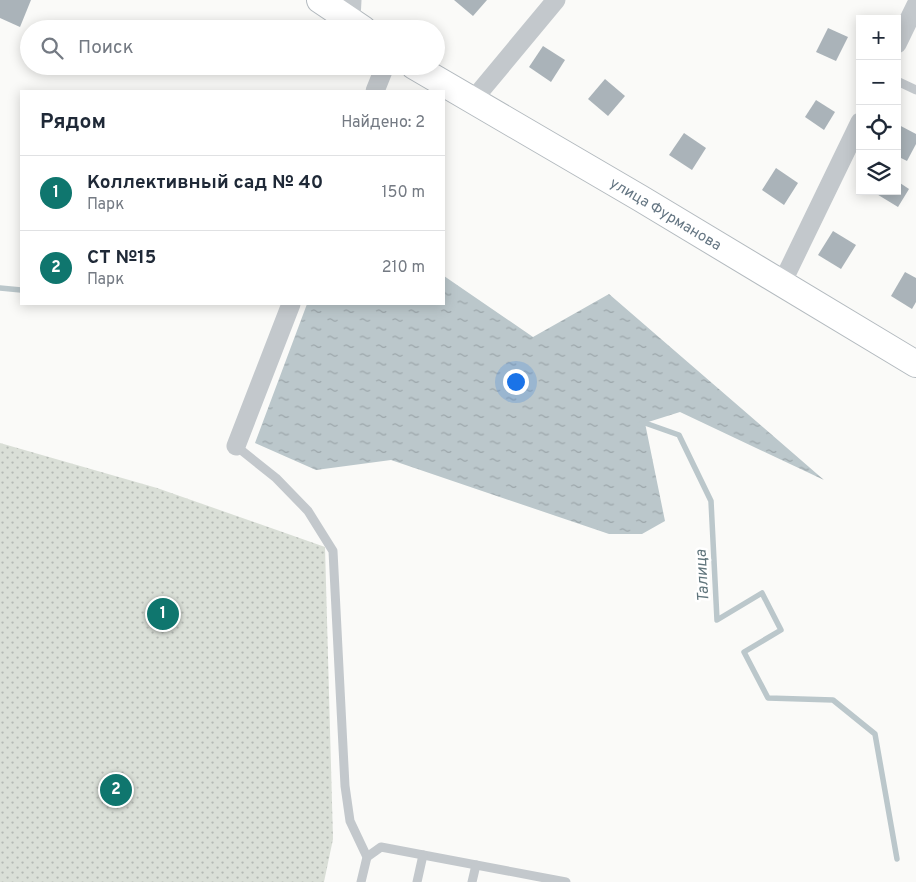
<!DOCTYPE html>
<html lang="ru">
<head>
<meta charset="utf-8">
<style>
	:root { --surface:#fff; --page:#f6f6f7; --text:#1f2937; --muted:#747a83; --line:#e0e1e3; --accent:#0f766e }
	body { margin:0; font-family:Overpass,sans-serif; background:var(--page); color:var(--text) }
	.controls { position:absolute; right:15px; top:15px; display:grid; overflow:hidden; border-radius:0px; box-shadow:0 2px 12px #0003 }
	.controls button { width:45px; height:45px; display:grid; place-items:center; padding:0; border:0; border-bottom:1px solid var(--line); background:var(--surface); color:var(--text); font:25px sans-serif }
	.you { position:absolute; left:515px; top:381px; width:18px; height:18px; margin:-12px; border:4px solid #fff; border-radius:50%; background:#1a73e8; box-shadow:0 0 0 8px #1a73e833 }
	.badge { display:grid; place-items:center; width:32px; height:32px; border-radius:50%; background:var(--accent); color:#fff; font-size:16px; font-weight:700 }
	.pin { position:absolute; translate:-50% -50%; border:2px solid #fff; box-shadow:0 1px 5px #0006 }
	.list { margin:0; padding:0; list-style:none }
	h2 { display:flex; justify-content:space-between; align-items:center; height:65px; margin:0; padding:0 20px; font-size:21px }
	h2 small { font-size:16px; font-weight:400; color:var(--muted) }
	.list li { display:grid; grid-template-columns:32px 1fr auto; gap:15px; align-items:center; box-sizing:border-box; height:75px; padding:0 20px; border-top:1px solid var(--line) }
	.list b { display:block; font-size:19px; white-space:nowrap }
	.list p { margin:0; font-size:16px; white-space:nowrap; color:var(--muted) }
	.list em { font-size:16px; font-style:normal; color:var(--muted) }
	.icon { flex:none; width:28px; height:28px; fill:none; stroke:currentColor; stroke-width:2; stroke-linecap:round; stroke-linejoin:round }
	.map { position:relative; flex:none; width:916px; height:882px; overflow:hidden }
	.search { position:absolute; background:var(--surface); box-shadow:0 2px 12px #0003; left:20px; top:20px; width:425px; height:55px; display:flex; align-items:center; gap:12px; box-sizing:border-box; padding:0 18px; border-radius:28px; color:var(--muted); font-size:19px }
	.panel { position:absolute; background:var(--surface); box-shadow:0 2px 12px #0003; left:20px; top:90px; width:425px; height:215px; border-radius:0px }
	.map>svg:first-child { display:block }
</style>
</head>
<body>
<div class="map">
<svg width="916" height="882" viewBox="0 0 916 882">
	<defs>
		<pattern id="green-dots" width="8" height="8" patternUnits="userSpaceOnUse" patternTransform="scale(1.25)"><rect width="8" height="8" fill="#dadfd7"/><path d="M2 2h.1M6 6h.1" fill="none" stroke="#b4b9b4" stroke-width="1.8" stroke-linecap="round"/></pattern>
		<pattern id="water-ripples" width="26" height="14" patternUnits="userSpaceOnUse" patternTransform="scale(1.25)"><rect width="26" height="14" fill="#bbc7cb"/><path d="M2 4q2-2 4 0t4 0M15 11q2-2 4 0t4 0" fill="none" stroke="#9ca6aa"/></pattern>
	</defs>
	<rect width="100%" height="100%" fill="#fafaf8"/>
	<polygon fill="url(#green-dots)" points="0,443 157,488 325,547 333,839 324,882 0,882"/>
	<polygon fill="url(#water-ripples)" points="444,276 533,337 609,294 824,480 680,412 645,423 665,521 642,534 609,534 391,460 316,470 255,443 307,304 444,304"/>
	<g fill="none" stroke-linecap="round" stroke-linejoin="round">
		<g stroke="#bbc7cb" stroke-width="5.5">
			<polyline points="0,288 21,290"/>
			<polyline points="639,425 645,423 679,435 711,501 717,620 762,593 781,630 744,652 768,698 833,700 875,734 897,859"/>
		</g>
	</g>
	<g fill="#aab3b9">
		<polygon points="0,0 31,0 20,27 0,18"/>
		<polygon points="454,0 487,0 473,16"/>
		<polygon points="828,28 848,37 836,61 816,52"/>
		<polygon points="543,46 565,60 551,82 529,67"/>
		<polygon points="605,79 625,96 608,116 588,99"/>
		<polygon points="816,100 835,112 824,130 805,117"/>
		<polygon points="897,124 916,134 916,144 907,161 897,156"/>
		<polygon points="684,133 706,148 692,170 669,155"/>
		<polygon points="776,168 798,183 784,205 762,190"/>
		<polygon points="897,181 909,189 898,207 875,193 897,191"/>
		<polygon points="833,231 856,245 841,269 818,255"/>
		<polygon points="905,272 916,278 916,302 912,309 891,296"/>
	</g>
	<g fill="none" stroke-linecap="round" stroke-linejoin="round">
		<g stroke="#b3babf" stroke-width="28">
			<g id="secondary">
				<polyline points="320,0 363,29"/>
				<path id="s1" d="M414,66L640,198L916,364"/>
			</g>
		</g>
		<g stroke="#c3c8cc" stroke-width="9">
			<polyline points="897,81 916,90"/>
			<polyline points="236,446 276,478 308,511 333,551 345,786 350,821 367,857 361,882"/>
			<polyline points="367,857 381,847 566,882"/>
			<polyline points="417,882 423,855"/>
			<polyline points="472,882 476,865"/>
		</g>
		<g stroke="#c3c8cc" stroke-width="19">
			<polyline points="351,19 352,0"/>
			<polyline points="897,44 916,5"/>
			<polyline points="375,91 385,66"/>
			<polyline points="472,101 556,0"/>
			<polyline points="782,283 860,122"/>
			<polyline points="236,446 291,304"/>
		</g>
		<use href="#secondary" stroke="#fff" stroke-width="26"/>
	</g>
	<g text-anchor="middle" stroke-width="5" stroke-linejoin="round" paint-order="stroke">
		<g font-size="15" fill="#657683" stroke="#fff">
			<text dy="5" stroke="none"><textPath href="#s1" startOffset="292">улица Фурманова</textPath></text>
		</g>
		<g font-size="16" font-style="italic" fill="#60757c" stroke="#fff">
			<text transform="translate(701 576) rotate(-93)" y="6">Талица</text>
		</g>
	</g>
</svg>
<div class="controls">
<button>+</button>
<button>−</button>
<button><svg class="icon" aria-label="locate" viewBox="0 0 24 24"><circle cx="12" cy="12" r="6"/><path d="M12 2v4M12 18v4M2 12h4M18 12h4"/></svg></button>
<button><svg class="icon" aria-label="layers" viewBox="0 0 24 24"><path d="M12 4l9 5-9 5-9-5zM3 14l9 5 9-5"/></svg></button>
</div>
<div class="you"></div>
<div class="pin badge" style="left:163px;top:614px">1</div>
<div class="pin badge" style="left:116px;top:790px">2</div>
<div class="search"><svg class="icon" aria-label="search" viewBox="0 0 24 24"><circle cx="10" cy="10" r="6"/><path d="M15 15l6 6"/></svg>Поиск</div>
<section class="panel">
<h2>Рядом<small>Найдено: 2</small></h2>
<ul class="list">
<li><span class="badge">1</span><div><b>Коллективный сад № 40</b><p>Парк</p></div><em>150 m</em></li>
<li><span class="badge">2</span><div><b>СТ №15</b><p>Парк</p></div><em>210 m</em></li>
</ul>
</section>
</div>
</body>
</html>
